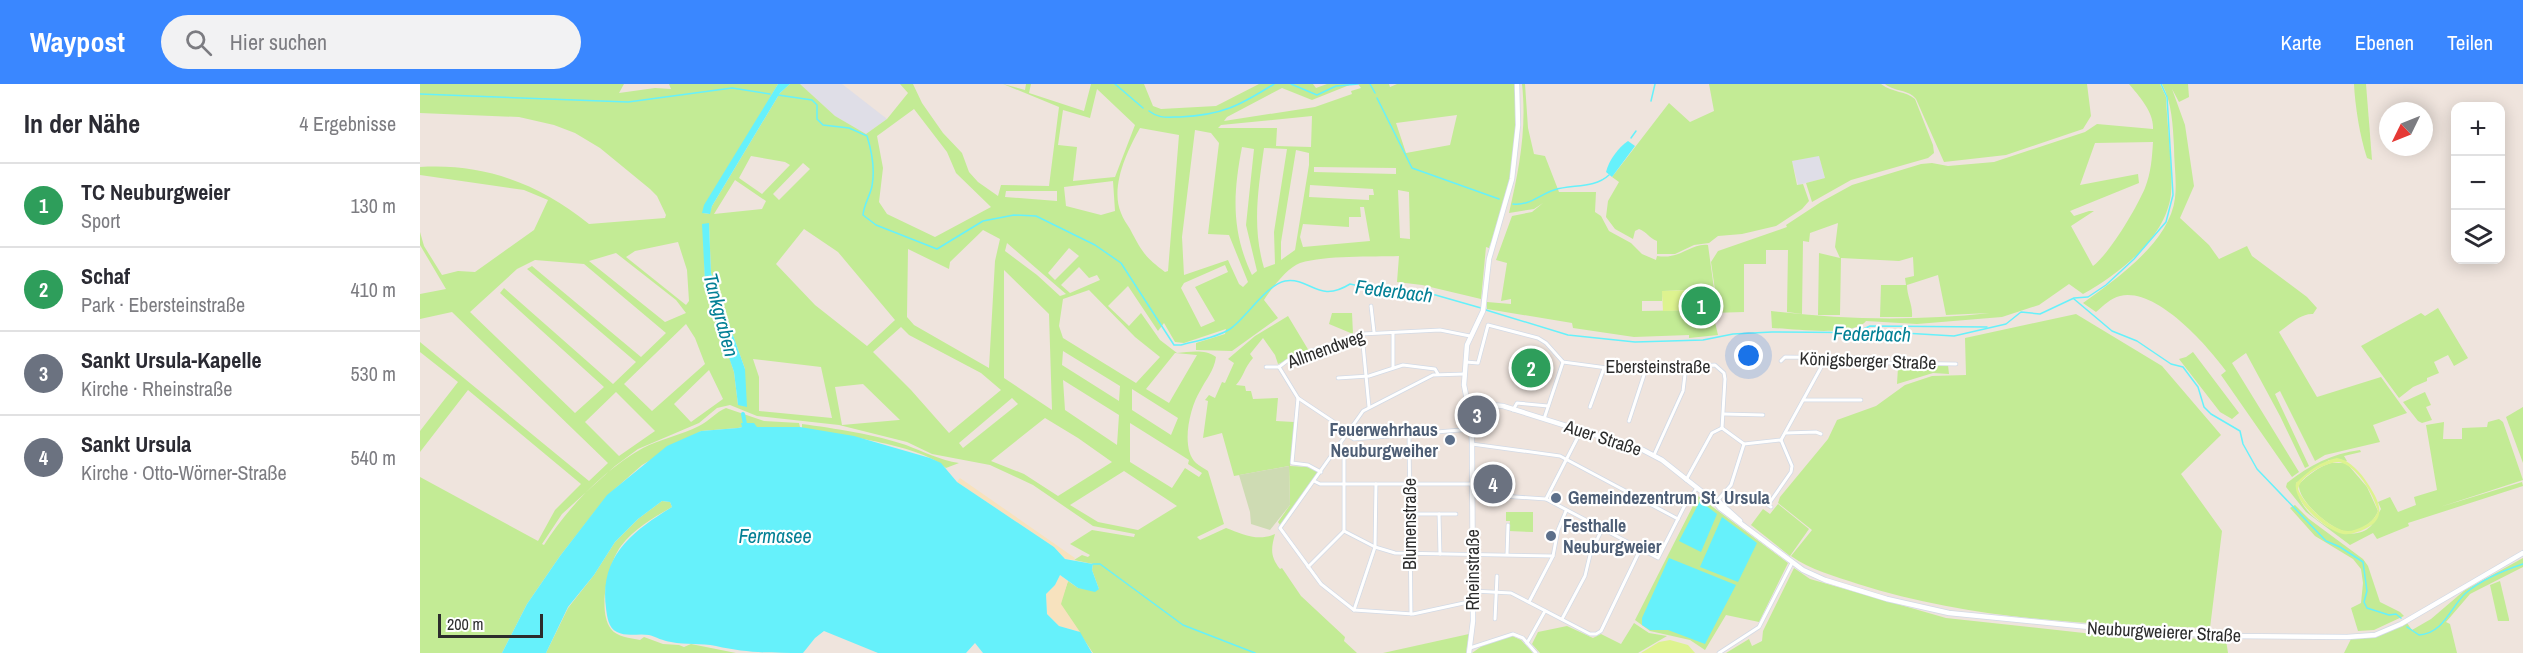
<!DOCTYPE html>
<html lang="de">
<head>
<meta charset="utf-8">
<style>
	:root { --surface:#fff; --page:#f2f2f3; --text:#2b2b33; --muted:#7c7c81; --line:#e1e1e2; --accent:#3a87ff }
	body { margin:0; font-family:"Archivo Narrow",sans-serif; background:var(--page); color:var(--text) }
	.controls { position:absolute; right:18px; top:18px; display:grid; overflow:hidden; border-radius:12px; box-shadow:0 3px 15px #0003 }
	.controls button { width:54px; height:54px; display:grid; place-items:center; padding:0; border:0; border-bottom:2px solid var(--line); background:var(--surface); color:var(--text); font:30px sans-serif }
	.compass { position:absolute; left:1959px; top:18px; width:54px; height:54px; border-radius:50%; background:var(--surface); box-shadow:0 3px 15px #0003; rotate:227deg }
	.scale { position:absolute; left:18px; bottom:15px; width:105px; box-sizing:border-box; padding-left:6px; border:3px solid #2c2c2c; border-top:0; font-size:16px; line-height:21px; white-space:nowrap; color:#2c2c2c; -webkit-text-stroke:4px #fff; paint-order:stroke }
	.you { position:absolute; left:1329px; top:272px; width:21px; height:21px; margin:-15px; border:4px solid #fff; border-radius:50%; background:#1a73e8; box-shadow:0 0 0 9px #1a73e833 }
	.badge { display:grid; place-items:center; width:39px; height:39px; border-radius:50%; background:var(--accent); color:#fff; font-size:20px; font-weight:700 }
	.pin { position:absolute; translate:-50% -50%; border:3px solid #fff; box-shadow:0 2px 6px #0006 }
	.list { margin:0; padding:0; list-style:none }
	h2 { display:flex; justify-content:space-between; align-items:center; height:78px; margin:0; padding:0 24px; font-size:26px }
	h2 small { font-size:20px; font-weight:400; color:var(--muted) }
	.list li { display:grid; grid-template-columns:39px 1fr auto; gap:18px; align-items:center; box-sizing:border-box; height:84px; padding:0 24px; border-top:2px solid var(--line) }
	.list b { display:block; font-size:22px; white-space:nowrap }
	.list p { margin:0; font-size:20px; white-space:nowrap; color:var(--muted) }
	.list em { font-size:20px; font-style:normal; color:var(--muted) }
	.icon { flex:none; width:33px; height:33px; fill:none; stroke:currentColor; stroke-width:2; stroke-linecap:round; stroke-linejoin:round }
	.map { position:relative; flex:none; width:2103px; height:569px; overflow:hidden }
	header { display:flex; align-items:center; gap:36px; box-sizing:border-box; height:84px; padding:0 30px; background:var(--accent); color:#fff }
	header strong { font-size:28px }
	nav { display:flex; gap:33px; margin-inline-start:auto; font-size:21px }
	.search { width:420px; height:54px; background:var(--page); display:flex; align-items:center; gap:15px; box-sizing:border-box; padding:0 21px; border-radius:33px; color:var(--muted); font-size:22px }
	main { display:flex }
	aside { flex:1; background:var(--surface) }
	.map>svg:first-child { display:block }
</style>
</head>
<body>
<header>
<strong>Waypost</strong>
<div class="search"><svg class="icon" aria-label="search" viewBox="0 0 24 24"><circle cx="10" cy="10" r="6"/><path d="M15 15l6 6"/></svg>Hier suchen</div>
<nav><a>Karte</a><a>Ebenen</a><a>Teilen</a></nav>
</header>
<main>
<aside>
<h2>In der Nähe<small>4 Ergebnisse</small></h2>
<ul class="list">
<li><span class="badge" style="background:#2e9e5b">1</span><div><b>TC Neuburgweier</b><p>Sport</p></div><em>130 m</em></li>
<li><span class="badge" style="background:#2e9e5b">2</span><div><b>Schaf</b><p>Park · Ebersteinstraße</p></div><em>410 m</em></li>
<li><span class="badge" style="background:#6b7280">3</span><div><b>Sankt Ursula-Kapelle</b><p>Kirche · Rheinstraße</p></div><em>530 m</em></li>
<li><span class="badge" style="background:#6b7280">4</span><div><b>Sankt Ursula</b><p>Kirche · Otto-Wörner-Straße</p></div><em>540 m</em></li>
</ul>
</aside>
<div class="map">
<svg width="2103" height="569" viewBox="0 0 2103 569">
	<rect width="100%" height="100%" fill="#efe4dd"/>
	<g fill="#dfdee7">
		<polygon points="380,0 422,0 467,35 446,50 415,32"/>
		<polygon points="1399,71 1405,94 1378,101 1372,77"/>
	</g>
	<g fill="#c3eb95" fill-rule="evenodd">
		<path d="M0,0H204L199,9L235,4L251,5L249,0H358L283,129L289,130L292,122L360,9L370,0H380L415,32L446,50L467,35L488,9L480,0H493L502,19L523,49L542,69L549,88L558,98L578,112L581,101L629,102L639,23L583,0L605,6L606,0H611L609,9L664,27L671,0H724L733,22L741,25L796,22L839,0H893L896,4L907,0H932L892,16L862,4L807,33L804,37L895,23L932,10L931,7L941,4L938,0H969L970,3L977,0H1094C1100,55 1090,113 1069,164L1066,163L1061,215L1002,201L977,198L979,172C950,173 907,171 880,179C868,183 851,205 844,216L858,234L812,267L776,266V259L805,250L806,245L764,259L755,258L744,239L738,247L708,202L688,222L709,242L721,229L740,256L757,269C770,268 785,265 796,273C794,287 786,295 780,307C770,323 760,364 776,379C779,382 784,384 788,387L804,440L777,453L780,456L806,444C822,450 838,458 855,450C851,465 850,472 860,485L862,484L881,512L925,553L924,557L937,569H673L640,520L648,497L658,504L679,505L672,486L673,480L654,476L662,471L668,473L670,471L650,460L672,446L714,453L715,450L673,442L613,401L570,381L512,370L487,358L419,341L337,332L310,321L297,324L279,339L218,365L195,382L142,430L122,460L124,461C147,424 185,385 223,364C241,355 261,351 279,342C289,337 296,328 306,324L344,337L379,339L380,343H336L333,339H322V343L318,344L281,347L222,381L187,412L140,472L107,520L82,569H0V393L118,457L135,426L161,400L48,306L0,368V347L38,298L0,268V258L169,397L188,379L32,228L0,235V210L26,205L0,161V148L4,162L22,191L38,187L55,188L114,146L128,116L104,106L0,91V83C65,79 119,100 169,140L245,134L246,131L237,112L230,105L180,64L155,49L134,41L99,33L0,29ZM677,5L715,41L695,93L653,97L657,63L638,61L643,26L670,34ZM494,25L527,68L536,89L571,123L515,153L467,130L459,118L463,84L457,52ZM1037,31L1030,61L986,69L976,39ZM892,32L891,63L856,62L857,44H798L801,41ZM720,44L759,51L748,187L745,188C725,173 722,168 710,145C707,140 703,135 701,129C690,103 707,67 720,44ZM775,46L791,49L799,59L788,150L809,151L828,198L823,203L819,200L808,176L764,191L762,153ZM822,63L834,65L826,141L837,187L832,191C811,147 813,110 822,63ZM844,64L867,65L854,148L855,180L844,184C832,143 838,106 844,64ZM876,66L889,69V81L875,166L861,176V158ZM331,72L365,78L370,81L342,110L319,94ZM383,79L390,85L359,116L353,110ZM894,83L976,84V90L894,88ZM315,96L346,117L342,125L294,130ZM693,97L695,127L681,131L646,122L644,103ZM890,101L953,105L954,111H949V116L889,113ZM978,106L989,108L990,155L980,154ZM586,107H637V117L585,113ZM940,123H944L950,157L883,163L880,153L883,140L929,143V133H941ZM283,140H289L291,189L325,285L318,321L314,288L285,198ZM384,145L418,168L475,236L447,262L395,221L356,180ZM563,146L580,155L575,177L569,284L494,241L487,233L488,165L529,185L530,178ZM258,158L267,186L269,217L266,221L206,173L215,167ZM587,159L646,210L640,212L617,191L585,167ZM649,164L659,172L635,196L628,189ZM196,169L256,216L266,229L245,238L169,177ZM115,176L164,180L246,249L221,273L112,182L107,185L216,278L193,300L84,204L80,209L184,303L155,329L50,228L97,185ZM805,181L808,188L775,203L795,237L781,243L761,204L764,199ZM659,183L669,194L677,191L680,196L650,209L641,201ZM584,186L629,230L632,326L584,294ZM669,206L715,253L740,273L716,299L643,254L639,242L643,215ZM266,240L275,254L285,280L232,327L204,300ZM481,243L489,251L561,289L581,306L529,349L491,306L453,268ZM643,267L700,302L699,317L642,281ZM755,269L777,271L749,319L726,305ZM333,275L401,283L412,334L339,327V293ZM289,286L303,315L271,338L254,320ZM643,296L699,331L697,361L645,326ZM443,300L480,336H479L422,341L415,303ZM712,305L758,334L751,351L712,326ZM196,308L235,347L199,372L165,338ZM592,314L598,320L543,364L539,359ZM625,334L658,354L692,378L638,412L604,390L571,377ZM710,339L769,376L768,380L782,389L779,393L765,384L752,404L710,378ZM704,387L757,422L718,446L678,438L650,421Z"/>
		<path d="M1102,0H1105L1108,44L1114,70L1125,72L1139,108H1176L1175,128L1181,132L1189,147L1211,159L1222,170L1236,176L1237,172C1261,176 1270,159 1288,161L1294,205L1243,207L1242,217H1222V227L1273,226L1271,234L1293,230L1298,251L1269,254V251L1214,253L1153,244L1152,239L1067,225V218L1091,220V215L1081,217L1087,179L1076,176L1092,132L1112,128L1123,119L1114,125L1089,129C1099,86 1107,45 1102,0Z"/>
		<path d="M1289,0H1461C1473,9 1486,7 1495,15L1513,61L1514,69L1508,74L1431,96L1392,118L1386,99L1405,94L1399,72L1372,77L1377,101L1383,100L1389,117L1382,125L1356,142L1322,150L1298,152L1289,159L1274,161L1255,170H1237V157C1229,154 1227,148 1219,145L1215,147L1213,155L1195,145L1186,133L1188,117L1199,98L1192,93L1249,19L1270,38L1294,27Z"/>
		<path d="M1465,0H1667L1671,32L1663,45L1586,71L1524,78L1496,15C1488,5 1475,8 1465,0Z"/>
		<path d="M1709,0H1740L1746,13C1747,42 1753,83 1751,110C1746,154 1699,190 1663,210L1649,200L1619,221L1582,233L1497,240L1446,237C1433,253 1374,245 1352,244L1351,227C1423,236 1497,237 1570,229L1526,231L1518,191L1487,201C1487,213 1493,221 1492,233H1460L1461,201H1486L1485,194L1494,192L1493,173L1479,177L1421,174L1420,231H1398L1399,169L1420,174L1415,163L1418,139L1390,149L1389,158L1383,157L1382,230L1367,228L1368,166H1346V180H1324V228L1292,229L1296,213L1291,178L1298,167L1367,143L1366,141L1401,118L1432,101L1501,80L1512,79L1528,82L1574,78L1665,48L1677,40L1733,45C1734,28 1719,12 1709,0ZM1733,58C1732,74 1731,89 1725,104C1716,125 1690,169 1673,182L1651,142L1674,127H1669L1654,132L1650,127L1719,99L1718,90L1660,101L1675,59Z"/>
		<path d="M1742,0H1768L1769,13L1759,18L1752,5L1765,41L1774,102L1760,134L1789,161L1799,175L1827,162L1832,172L1887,213L1897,224L1893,230C1881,229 1869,241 1859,248L1897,313L1961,293L1987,329L1953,341L1960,358L1905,371L1895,377L1860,307L1855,310L1889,382L1885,384L1860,332L1826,269L1812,279L1879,388L1872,393L1801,291L1806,287C1787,261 1736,203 1700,212C1691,214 1683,222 1676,228L1663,219C1696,195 1750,158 1755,114C1757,98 1754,79 1754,63C1753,43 1752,18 1742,0Z"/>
		<path d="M1934,0H1946L1952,76L1947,74C1940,53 1935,22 1934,0Z"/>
		<polygon points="2018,224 2048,274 2034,282 2028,271 2014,278 2019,289 2007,294 2007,297 1993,303 1979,314 1941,262 2001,229 2005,232"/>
		<polygon points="912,229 932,229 933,250 909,240"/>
		<path d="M1656,230L1742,282L1801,351L1761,390L1802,447L1790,544C1672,541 1551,536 1438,500C1414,492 1391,486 1371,472L1392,446L1358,419L1360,413L1408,355L1417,336L1456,322L1485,301L1512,292L1546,291L1545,254Z"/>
		<path d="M868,232L889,267L858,280L855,271L843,254L830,270L833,274C824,284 824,292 816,301L825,302L826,307H831L833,315L858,314L856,337L874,338L870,382L887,383L899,388L860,441L858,438L870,421L869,382L814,392L802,349L783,354L788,317L785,316L789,311L795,314L802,298L805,299L814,279L808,275L835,252Z"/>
		<polygon points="1773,268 1819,329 1812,335 1800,328 1759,275 1766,273"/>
		<polygon points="1528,281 1529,290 1513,289 1477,300 1478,283"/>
		<polygon points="2005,308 2011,321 2006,323 2012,336 2002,339 1998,337 1983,318"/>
		<polygon points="2103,323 2103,379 2086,333"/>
		<path d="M2079,335L2083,338L2103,396L2020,423L2102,398L2103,402L1988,439L1989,442L1957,455L1953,449L1930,461L1886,428L1866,403L1867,399C1890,381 1911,370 1940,366L1941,368L1924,372L1927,377L1909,376L1876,399C1878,405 1878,412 1881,417C1891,438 1931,462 1951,442C1955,437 1958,430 1961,425L1958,418L1970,413L1978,428L1996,421L1994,413L2017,406L2006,341L2024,338L2023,355H2042V344L2067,343L2068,338Z"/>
		<path d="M382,340C413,344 457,351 486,361C504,368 520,376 539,379L526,384C501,361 424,352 389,346L382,344Z"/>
		<path d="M1911,379H1925L1929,382L1947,403L1958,427C1954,439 1937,450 1923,447C1909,443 1877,416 1879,400C1888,391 1900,382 1911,379Z"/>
		<polygon points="1278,412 1368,479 1339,538 1306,531 1285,566 1270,556 1230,547 1215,536"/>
		<path d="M242,417L250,418L252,423C233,434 214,445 201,462C188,479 177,527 191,545C197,553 210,554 220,556L224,553L243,560L259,561L264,563L271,560L316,569H126L148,524L174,491L195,458L218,435Z"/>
		<polygon points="1358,420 1389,445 1370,472 1331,441 1343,425 1350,430"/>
		<polygon points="1875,421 1889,435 1943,475 1948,482 1960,518 1980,528 1984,532 1954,546 1938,547 1931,524 1941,519 1943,499 1941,485 1933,475 1895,452 1870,424"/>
		<polygon points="1086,428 1113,428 1113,448 1089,447 1090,437 1086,437"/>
		<polygon points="2103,474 2103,483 2050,510 2026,538 2030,540 2037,569 1924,569 1931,555 1956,552 1987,539 1992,546 2011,535 2045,506"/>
		<polygon points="1374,484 1390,495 1526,534 1673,550 1806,556 1808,569 1306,569 1329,555 1332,562 1342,557 1343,547"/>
		<polygon points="2080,497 2089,535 2089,537 2078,537 2070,501"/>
		<polygon points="1214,539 1229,549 1247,552 1218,569 1120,569 1112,560 1118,548 1147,542 1173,554 1181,550 1201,560"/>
		<polygon points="1049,550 1046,569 963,569"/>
		<polygon points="1092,552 1101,556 1113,569 1052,569 1062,562"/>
	</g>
	<g fill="#f7e2be">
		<polygon points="540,394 655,474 654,476 645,475 634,463 537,398"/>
		<polygon points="640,491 648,497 641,520 660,548 639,542 627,530 626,510 635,501"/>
	</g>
	<polygon fill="#cedbb3" points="869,382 870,421 850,446 831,440 830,428 819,391"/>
	<g fill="#ddf38f" fill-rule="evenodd">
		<polygon points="1272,206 1273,226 1243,227 1242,207"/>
		<path d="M1917,374C1930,376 1941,389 1948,400C1959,417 1968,434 1945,445C1938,448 1931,451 1923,450C1907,447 1872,417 1876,399C1887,388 1901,377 1917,374ZM1919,378C1938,382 1953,410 1958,427C1955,435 1950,439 1942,443C1937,445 1933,447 1928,447C1912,447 1883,420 1878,405C1882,390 1905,379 1919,378Z"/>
		<polygon points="1250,556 1268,561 1275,569 1221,569 1239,558"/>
	</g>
	<g fill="#66f1fb">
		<polygon points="358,0 370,0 360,9 292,122 290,130 282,129 284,121"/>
		<path d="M1208,57L1215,62L1192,93L1186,88C1189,76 1198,64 1208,57Z"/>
		<polygon points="289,139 291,189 325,285 327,323 318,321 314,288 291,221 285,198 282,140"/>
		<path d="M321,339H334L337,343H380L434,352L510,374L521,379L537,398L634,463L645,475L673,480L672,486L679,505L675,508L658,504L640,491L635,501L626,510L627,530L639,542L660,548L672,569H563L555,559L546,569H458L404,547L395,554L383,569C350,569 327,569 296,562C281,559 266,561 251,558C243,557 236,553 229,551C219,549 206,553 197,548C188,544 187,532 186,524C179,472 213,447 252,423L250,418L242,417L218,435L195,458L174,491L148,523L126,569H82L107,520L140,472L187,411L247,362L281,347L318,344L322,343Z"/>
		<polygon points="1280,417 1297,430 1281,468 1259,457"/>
		<polygon points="1302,433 1337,459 1318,498 1280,483"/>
		<polygon points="1249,474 1316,501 1285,560 1248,546 1230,546 1222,541 1222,534"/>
	</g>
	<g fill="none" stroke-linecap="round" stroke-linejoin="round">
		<g stroke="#66f1fb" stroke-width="1.5">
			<polyline points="695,0 723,24"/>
			<polyline points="871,0 897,11 916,2 938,0"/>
			<polyline points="950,0 955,9"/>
			<polyline points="0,10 208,18 312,4 350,10"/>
			<path d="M358,11L392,16L397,21V35L403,41L429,44L447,52C452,68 455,86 452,102C450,112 444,120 443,131L456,141L517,165L563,137L594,131L616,132L675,161L701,179L754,261H761C776,257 796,254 810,245C825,235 846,201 865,197C891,193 898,220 930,200L963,207L1005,208L1061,224"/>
			<polyline points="957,14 992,84 1079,115"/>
			<polyline points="1231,17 1235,0"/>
			<path d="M729,27C739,35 747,33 760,33C802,31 819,22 854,0"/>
			<polyline points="1211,54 1216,47"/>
			<path d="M1093,120C1109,122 1119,111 1134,106C1152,100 1174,105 1189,91"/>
			<polyline points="1654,215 1692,247 1717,257 1751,280 1763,283 1778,303 1784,323 1791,330 1820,347 1823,360 1837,385 1906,457 1920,463 1943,478 1947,507 1944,518 1947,524 1969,531 1976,530 1981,534"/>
			<polyline points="1066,226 1148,251 1215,258 1283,256 1313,250 1352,248 1484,249 1534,252 1586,240 1601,228 1620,230 1654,214 1668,213 1686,201 1714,175 1746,138 1753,111 1747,13 1741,0"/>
			<polyline points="1439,247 1450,242 1567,243"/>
			<polyline points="673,480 680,480 763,541 835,569"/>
			<path d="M1987,543L1999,551C2025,549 2031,521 2047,508C2063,495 2085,486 2103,480"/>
		</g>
		<polyline stroke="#66f1fb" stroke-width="4" points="323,330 325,340"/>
		<g stroke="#d2dae6" stroke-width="4.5">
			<g id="minor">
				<polyline points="951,222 954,248"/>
				<polyline points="942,250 949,323"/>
				<polyline points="1361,277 1365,273 1452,274 1466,279 1536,280"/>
				<polyline points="1046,278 1058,279 1068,241 1118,254 1126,259 1143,278 1202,286 1295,281 1304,289 1305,295 1302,344"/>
				<polyline points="846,283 859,283"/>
				<polyline points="859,283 867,277 889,268 942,250 1020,246 1050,252"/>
				<polyline points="859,283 878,314 929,348"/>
				<polyline points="973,283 973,249"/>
				<polyline points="1044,290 1013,291 943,327 860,444 901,500 934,526 993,530 1053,517"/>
				<polyline points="918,294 949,292 983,281 1015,285 1018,290"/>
				<polyline points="878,314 872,379 888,381 901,388"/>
				<polyline points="1384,316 1441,316"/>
				<polyline points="1170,323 1184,284"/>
				<polyline points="1093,326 1097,319 1128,322"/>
				<polyline points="1304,330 1343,331"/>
				<polyline points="1124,335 1143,278"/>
				<polyline points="1209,337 1226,285"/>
				<polyline points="1302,344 1324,360 1361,356 1372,382 1371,388 1348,421 1351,423"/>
				<polyline points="1366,349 1396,348 1401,350"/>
				<polyline points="989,350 991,530"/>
				<polyline points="927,351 934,355 1052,345"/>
				<polyline points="1361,356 1404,278 1404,274"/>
				<polyline points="1052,360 1140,372 1258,435"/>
				<polyline points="1234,371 1263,307 1266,282"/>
				<polyline points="1266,396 1292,349 1302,344"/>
				<polyline points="894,397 900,400 1052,400"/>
				<polyline points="1053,410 1126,415 1238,474 1265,421 1277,404"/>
				<polyline points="1126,415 1161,347"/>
				<polyline points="1297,417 1311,401 1324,360"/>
				<polyline points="990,430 1036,430"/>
				<polyline points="1019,430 1020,470"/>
				<polyline points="924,447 955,463 975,469 1133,472"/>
				<polyline points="1087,470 1088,441"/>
				<polyline points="888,483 924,447 924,366 920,360"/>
				<polyline points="1053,507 1091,509 1170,550 1176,550 1181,547 1220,466"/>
				<polyline points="1109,518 1133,472 1138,446 1146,427"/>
				<polyline points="934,526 955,463 956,400"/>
				<polyline points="1075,535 1077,492"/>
				<polyline points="1142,535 1165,492 1170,471 1182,445"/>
				<polyline points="1107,559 1125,527"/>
				<polyline points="1050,564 1093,550 1103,554 1116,569"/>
				<polyline points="1299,569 1339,543 1372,479"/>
			</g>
		</g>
		<g stroke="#d2dae6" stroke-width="6">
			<g id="secondary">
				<polyline points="1048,319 1083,322 1223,366 1242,376 1295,418 1299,418 1320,437"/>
				<polyline points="1295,418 1300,424 1383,486 1405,496 1467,515 1529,529 1709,547 1809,552 1927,553 1955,551 1981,540 2103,469"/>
				<polyline points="1049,569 1053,537 1052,360 1051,336 1044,301 1047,261 1063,227 1069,175 1092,95 1098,41 1097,0"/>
			</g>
		</g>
		<use href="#minor" stroke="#fff" stroke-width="3"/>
		<use href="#secondary" stroke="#fff" stroke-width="4.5"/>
	</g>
	<g fill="#5c6f8a" stroke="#fff" stroke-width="2">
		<circle cx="1030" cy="356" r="6"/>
		<circle cx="1136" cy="414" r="6"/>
		<circle cx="1131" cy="452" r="6"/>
	</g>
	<g text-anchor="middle" stroke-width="4.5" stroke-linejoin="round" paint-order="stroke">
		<g font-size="18" fill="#2c2c2c" stroke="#fff">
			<text transform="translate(906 265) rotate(-20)" y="6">Allmendweg</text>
			<text transform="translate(1448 277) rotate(2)" y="6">Königsberger Straße</text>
			<text x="1238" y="289">Ebersteinstraße</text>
			<text transform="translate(1183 354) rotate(18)" y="6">Auer Straße</text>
			<text transform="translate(990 440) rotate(-90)" y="6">Blumenstraße</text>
			<text transform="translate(1053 486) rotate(-90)" y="6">Rheinstraße</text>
			<text transform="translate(1744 548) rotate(3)" y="6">Neuburgweierer Straße</text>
		</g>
		<g font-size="18" font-weight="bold" fill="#4e5e75" stroke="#fff" text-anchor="start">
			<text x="1018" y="352" text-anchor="end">Feuerwehrhaus<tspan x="1018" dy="21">Neuburgweiher</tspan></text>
			<text x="1148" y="420">Gemeindezentrum St. Ursula</text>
			<text x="1143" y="448">Festhalle<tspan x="1143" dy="21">Neuburgweier</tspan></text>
		</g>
		<g font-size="20" font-style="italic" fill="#038095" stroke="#fff">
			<text transform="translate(974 207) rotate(7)" y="7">Federbach</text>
			<text transform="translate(301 231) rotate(75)" y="7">Tankgraben</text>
			<text transform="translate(1452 250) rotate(1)" y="7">Federbach</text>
			<text x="355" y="459">Fermasee</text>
		</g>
	</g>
</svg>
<div class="controls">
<button>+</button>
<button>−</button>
<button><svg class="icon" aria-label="layers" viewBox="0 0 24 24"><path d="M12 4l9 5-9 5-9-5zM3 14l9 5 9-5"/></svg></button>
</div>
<svg class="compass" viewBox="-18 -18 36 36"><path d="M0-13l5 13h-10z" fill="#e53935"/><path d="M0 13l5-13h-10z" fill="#7c7c81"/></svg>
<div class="scale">200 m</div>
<div class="you"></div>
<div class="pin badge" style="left:1281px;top:222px;background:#2e9e5b">1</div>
<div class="pin badge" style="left:1111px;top:284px;background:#2e9e5b">2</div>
<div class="pin badge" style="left:1057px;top:331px;background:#6b7280">3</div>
<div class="pin badge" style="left:1073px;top:400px;background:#6b7280">4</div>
</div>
</main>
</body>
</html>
